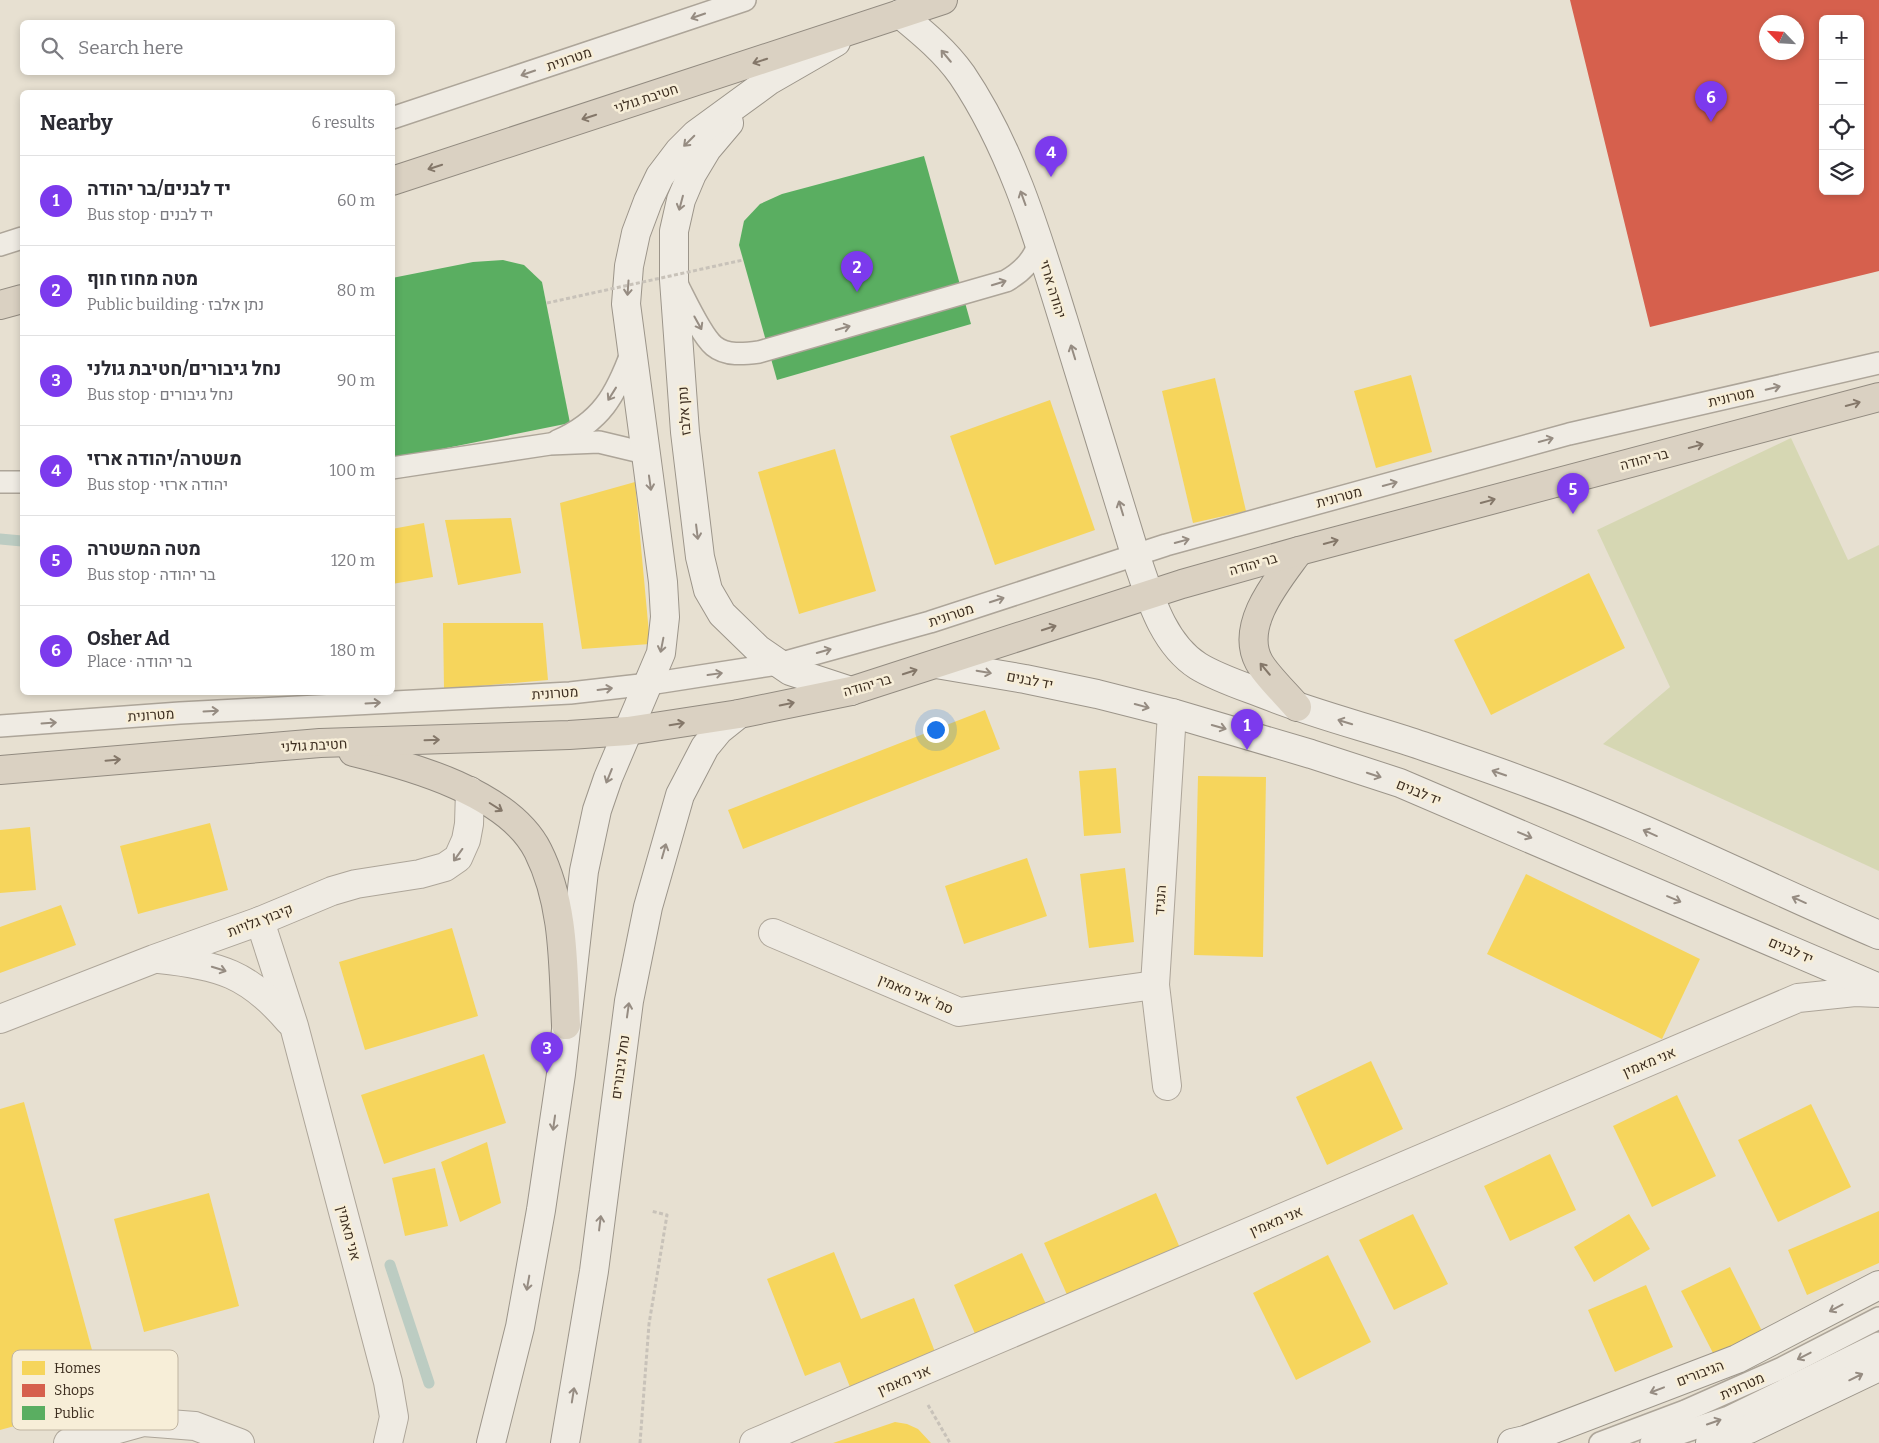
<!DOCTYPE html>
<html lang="en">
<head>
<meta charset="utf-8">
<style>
	:root { --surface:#fff; --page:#f7f7f7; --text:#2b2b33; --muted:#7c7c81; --line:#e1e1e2; --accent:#7c3aed }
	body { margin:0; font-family:Bitter,Heebo,serif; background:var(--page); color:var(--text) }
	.controls { position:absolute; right:15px; top:15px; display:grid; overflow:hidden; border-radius:8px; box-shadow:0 2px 8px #0003 }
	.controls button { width:45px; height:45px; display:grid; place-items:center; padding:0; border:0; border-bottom:1px solid var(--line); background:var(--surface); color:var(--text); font:25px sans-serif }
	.compass { position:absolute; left:1759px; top:15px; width:45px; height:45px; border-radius:50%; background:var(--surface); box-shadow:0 2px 8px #0003; rotate:295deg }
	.you { position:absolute; left:935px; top:729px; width:18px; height:18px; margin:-12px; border:4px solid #fff; border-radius:50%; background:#1a73e8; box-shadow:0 0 0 8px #1a73e833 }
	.badge { display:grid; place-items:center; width:32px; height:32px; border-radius:50%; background:var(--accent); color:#fff; font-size:16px; font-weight:700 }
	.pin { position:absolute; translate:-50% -41px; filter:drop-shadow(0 1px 2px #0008) }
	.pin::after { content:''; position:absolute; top:26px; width:18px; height:15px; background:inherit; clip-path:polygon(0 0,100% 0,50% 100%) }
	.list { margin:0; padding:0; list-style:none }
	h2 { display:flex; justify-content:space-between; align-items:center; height:65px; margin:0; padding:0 20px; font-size:21px }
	h2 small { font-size:16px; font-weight:400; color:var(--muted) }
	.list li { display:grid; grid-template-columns:32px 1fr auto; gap:15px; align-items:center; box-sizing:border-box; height:90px; padding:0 20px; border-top:1px solid var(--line) }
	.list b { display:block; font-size:19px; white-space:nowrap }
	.list p { margin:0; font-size:16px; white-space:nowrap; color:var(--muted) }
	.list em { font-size:16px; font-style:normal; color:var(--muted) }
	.icon { flex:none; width:28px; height:28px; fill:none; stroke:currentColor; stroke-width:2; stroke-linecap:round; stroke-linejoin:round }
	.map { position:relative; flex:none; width:1879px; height:1443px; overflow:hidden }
	.search { position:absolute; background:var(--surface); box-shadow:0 2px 8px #0003; left:20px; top:20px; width:375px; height:55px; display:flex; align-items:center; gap:12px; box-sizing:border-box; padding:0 18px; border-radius:8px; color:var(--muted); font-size:19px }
	.panel { position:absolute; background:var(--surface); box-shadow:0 2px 8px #0003; left:20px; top:90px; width:375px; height:605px; border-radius:8px }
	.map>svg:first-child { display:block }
</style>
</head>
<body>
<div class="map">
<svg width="1879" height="1443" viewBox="0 0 1879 1443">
	<rect width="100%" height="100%" fill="#e7e0d1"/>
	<polygon fill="#d6d7b3" points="1791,438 1848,560 1879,545 1879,871 1603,744 1670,687 1597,530"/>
	<g fill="#f6d55c">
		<polygon points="1411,375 1432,452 1376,468 1354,391"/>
		<polygon points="1215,378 1246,511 1193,523 1162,391"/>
		<polygon points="1050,400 1095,530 995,565 950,436"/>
		<polygon points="835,449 876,591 799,614 758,472"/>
		<polygon points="635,482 650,644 582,649 560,503"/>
		<polygon points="511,518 521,573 458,585 445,520"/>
		<polygon points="424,523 433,577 392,584 392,529"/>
		<polygon points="1589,573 1625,648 1491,715 1454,640"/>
		<polygon points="443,623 543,623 548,680 444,689"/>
		<polygon points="985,710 1000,749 743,849 728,810"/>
		<polygon points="1116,768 1121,833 1084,836 1079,771"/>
		<polygon points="1198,776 1266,777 1263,957 1194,955"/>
		<polygon points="210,823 228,890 138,914 120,846"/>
		<polygon points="30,827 36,890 0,893 0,830"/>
		<polygon points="1027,858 1047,916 964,944 945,886"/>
		<polygon points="1125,868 1134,942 1089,948 1080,874"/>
		<polygon points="1526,874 1700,959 1662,1039 1487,954"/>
		<polygon points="61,905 76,945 0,973 0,927"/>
		<polygon points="452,928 478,1016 365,1050 339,962"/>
		<polygon points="484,1054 506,1123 384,1164 361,1095"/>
		<polygon points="1371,1061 1403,1129 1327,1165 1296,1097"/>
		<polygon points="1677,1095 1716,1176 1652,1207 1613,1126"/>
		<polygon points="24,1102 106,1401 0,1430 0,1109"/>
		<polygon points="1811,1104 1851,1187 1778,1222 1738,1140"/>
		<polygon points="487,1142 501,1203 460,1222 441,1162"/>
		<polygon points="1550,1154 1576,1210 1510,1241 1484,1186"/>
		<polygon points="435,1168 448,1226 405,1236 392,1178"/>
		<polygon points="209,1193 239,1306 144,1332 114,1219"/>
		<polygon points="1156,1193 1180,1248 1068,1297 1044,1243"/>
		<polygon points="1879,1211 1879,1263 1807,1295 1788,1250"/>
		<polygon points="1413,1214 1448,1284 1394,1310 1359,1240"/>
		<polygon points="1629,1214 1650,1249 1594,1282 1574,1247"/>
		<polygon points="834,1252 861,1319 914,1298 937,1357 852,1392 840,1362 805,1376 767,1279"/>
		<polygon points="1022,1253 1046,1304 976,1336 954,1285"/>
		<polygon points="1328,1255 1371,1342 1296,1380 1253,1293"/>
		<polygon points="1730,1267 1762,1331 1714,1355 1681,1291"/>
		<polygon points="1646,1285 1673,1347 1615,1372 1588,1310"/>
		<polygon points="895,1422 907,1424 918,1429 931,1443 833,1443"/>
	</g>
	<path fill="#d6604d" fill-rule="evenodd" d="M1570,0H1879V271L1650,327ZM1823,19H1860V191H1823ZM1766,22H1796V52H1766Z"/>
	<g fill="#5aae61">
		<polygon points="924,156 971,324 777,380 739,245 744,221 760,204 782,194"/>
		<polygon points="503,260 524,265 542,282 570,423 392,459 392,278 473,262"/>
	</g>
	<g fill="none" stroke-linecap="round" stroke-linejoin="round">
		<g stroke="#bcccc2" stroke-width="11">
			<polyline points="0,539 22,541"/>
			<polyline points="390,1265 429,1383"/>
		</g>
		<g stroke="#ada599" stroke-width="24">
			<g id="lane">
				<polyline points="392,118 745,0"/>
				<polyline points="0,245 22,238"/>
				<path d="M676,282C685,299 701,335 714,346C726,356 744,354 759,352L1006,281C1022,272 1034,260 1039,242"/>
				<path d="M557,441C601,422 616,395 632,351"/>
				<polyline points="392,468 550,444 599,442 645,453"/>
				<polyline points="0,482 22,482"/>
				<polyline points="0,726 180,713 570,693 649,684 778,664 930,622 1166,545 1569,434 1879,363"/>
				<polyline points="1600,1443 1685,1411 1782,1368 1879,1318"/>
				<polyline points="1651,1443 1729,1417 1879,1343"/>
			</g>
		</g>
		<g stroke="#ada599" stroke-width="30">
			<g id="street">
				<polyline points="260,921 294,1026 388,1382 394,1417 388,1443"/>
				<polyline points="773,933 959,1012 1155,985"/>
				<path d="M159,959C219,965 249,974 289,1021"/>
				<polyline points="0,1019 154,959 260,921 332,891 356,884 420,874 445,867 458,858 466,840 469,824 470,791"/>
				<polyline points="1167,1086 1155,985 1172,713"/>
				<polyline points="68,1443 143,1422 195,1426 240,1443"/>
				<polyline points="754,1443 1798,998 1855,992 1879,993"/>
			</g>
		</g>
		<g stroke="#9c958a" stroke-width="30">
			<g id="secondary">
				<path d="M900,14C923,33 945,51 962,75C1012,149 1037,235 1063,319C1087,397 1111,476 1135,554C1149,593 1161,642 1198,666C1219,679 1246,687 1269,696C1317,715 1366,727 1414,743C1449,755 1485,767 1520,780C1643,824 1759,884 1879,935"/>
				<polyline points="729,123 707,149 692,174 681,200 674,231 674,280 685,432 700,557 708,590 722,614 758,649 790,671 851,691"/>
				<polyline points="936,664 1025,679 1097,694 1172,713 1311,754 1400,783 1879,988"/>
				<polyline points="491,1443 520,1327 541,1210 561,1074 584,871 597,810 608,778 661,653 665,617 663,582 626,304 629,266 636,233 648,201 660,176 679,151 696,134 770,80 836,42"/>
				<polyline points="565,1443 594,1271 629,1001 648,907 680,795 705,747 719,730 739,714"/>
				<polyline points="1512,1443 1525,1440 1737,1359 1879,1285"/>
				<polyline points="1710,1443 1749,1429 1879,1367"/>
			</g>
		</g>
		<g stroke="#928b80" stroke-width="30">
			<g id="highway">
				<polyline points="392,181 943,0"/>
				<polyline points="0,305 22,299"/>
				<path d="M1297,707C1287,695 1266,675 1259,662C1239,625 1278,580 1299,551"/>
				<path d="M353,752C411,766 509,793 538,851C565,905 563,966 566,1025"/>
				<polyline points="0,770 320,743 569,735 628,731 739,714 851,691 1182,584 1299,551 1879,397"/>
			</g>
		</g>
		<g stroke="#c8c2b9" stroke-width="3" stroke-dasharray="4 2.5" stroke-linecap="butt">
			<polyline points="928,1405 950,1443"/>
			<polyline points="640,1443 649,1324 667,1215 651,1211"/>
		</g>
		<use href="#lane" stroke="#efebe3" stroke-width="21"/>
		<use href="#street" stroke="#efebe3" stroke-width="28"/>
		<use href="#secondary" stroke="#efebe3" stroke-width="28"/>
		<use href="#highway" stroke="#dad1c2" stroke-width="28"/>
		<polyline stroke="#c8c2b9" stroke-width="3" stroke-dasharray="4 2.5" stroke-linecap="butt" points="547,303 743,260"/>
	</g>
	<defs><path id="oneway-shaft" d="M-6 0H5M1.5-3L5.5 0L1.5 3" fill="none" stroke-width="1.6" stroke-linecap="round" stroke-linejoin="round" transform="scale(1.25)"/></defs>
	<g stroke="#968c82">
		<use href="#oneway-shaft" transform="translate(698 16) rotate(161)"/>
		<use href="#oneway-shaft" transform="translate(946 56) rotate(-130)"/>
		<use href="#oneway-shaft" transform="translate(528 73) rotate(161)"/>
		<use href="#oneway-shaft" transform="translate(689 141) rotate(135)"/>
		<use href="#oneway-shaft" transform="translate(1023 198) rotate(-110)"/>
		<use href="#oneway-shaft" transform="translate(681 203) rotate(105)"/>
		<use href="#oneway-shaft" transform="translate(999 283) rotate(-17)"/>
		<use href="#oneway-shaft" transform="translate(628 288) rotate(94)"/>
		<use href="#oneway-shaft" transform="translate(698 323) rotate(61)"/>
		<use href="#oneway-shaft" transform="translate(843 328) rotate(-16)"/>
		<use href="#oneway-shaft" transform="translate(1073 352) rotate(-107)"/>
		<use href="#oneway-shaft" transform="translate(1773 388) rotate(-13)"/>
		<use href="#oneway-shaft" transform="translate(612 394) rotate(122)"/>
		<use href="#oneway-shaft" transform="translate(1546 440) rotate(-15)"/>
		<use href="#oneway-shaft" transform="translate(650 483) rotate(82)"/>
		<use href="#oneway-shaft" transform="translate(1390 484) rotate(-15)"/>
		<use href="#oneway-shaft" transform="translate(1121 508) rotate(-107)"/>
		<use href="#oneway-shaft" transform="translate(697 532) rotate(83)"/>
		<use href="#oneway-shaft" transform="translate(1182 541) rotate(-15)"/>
		<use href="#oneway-shaft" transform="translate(997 600) rotate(-18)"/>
		<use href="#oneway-shaft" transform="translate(662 645) rotate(101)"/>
		<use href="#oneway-shaft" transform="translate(824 651) rotate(-16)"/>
		<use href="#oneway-shaft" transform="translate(984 672) rotate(10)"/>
		<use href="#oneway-shaft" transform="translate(715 674) rotate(-8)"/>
		<use href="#oneway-shaft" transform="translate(605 689) rotate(-7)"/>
		<use href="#oneway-shaft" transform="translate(373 703) rotate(-3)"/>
		<use href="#oneway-shaft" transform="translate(1142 706) rotate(15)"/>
		<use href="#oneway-shaft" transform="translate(211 711) rotate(-3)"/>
		<use href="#oneway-shaft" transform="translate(1345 722) rotate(-163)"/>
		<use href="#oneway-shaft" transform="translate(49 723) rotate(-4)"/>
		<use href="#oneway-shaft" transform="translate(1219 727) rotate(16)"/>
		<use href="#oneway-shaft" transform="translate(1499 773) rotate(-161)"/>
		<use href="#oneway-shaft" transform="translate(1374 775) rotate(18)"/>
		<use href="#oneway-shaft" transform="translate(609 776) rotate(112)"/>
		<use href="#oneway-shaft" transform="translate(1650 833) rotate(-156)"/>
		<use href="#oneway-shaft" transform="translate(1525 835) rotate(23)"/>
		<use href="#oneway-shaft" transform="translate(664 851) rotate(-74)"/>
		<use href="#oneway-shaft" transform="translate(458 855) rotate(126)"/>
		<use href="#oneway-shaft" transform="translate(1674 899) rotate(23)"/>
		<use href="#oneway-shaft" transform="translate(1799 900) rotate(-156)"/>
		<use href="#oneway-shaft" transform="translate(219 969) rotate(17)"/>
		<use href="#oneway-shaft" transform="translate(628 1010) rotate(-82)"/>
		<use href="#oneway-shaft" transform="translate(554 1123) rotate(98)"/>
		<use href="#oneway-shaft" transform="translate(600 1223) rotate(-83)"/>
		<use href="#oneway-shaft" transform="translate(528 1283) rotate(100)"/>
		<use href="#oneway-shaft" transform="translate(1836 1308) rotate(152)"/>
		<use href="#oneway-shaft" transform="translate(1804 1356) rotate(153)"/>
		<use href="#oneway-shaft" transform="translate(1856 1377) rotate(-26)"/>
		<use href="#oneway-shaft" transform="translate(1657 1390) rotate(159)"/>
		<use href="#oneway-shaft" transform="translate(573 1395) rotate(-81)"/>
		<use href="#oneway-shaft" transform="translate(1714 1422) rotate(-19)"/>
	</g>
	<g stroke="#847769">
		<use href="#oneway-shaft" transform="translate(760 61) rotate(162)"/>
		<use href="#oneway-shaft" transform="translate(589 117) rotate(162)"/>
		<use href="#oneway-shaft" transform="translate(435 167) rotate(162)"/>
		<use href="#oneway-shaft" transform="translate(1853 404) rotate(-15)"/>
		<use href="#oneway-shaft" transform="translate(1696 446) rotate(-15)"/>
		<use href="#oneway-shaft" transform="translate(1488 501) rotate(-15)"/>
		<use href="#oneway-shaft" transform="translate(1331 542) rotate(-15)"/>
		<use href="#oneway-shaft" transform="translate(1049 628) rotate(-18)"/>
		<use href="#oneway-shaft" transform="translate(1265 669) rotate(-130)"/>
		<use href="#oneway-shaft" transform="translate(910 672) rotate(-18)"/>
		<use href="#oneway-shaft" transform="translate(787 704) rotate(-12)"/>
		<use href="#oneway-shaft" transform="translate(677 724) rotate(-9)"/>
		<use href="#oneway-shaft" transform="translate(432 740) rotate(-2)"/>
		<use href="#oneway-shaft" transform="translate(113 760) rotate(-5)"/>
		<use href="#oneway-shaft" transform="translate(496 807) rotate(32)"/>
	</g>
	<g text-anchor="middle" stroke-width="5" stroke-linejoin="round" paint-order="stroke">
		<g font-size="14" fill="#3d2e20" stroke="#f7eed8">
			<text transform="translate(569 59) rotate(-19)" y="5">מטרונית</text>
			<text transform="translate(646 98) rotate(-18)" y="5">חטיבת גולני</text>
			<text transform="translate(1053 289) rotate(73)" y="5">יהודה ארזי</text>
			<text transform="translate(1731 397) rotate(-13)" y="5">מטרונית</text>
			<text transform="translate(684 411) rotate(-94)" y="5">נתן אלבז</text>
			<text transform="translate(1644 459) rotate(-15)" y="5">בר יהודה</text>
			<text transform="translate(1339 497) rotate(-15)" y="5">מטרונית</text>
			<text transform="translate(1253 564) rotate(-16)" y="5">בר יהודה</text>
			<text transform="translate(951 615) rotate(-18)" y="5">מטרונית</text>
			<text transform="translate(1030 680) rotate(11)" y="5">יד לבנים</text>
			<text transform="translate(867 685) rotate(-16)" y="5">בר יהודה</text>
			<text transform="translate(555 693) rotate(-4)" y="5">מטרונית</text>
			<text transform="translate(151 715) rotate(-4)" y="5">מטרונית</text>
			<text transform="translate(314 745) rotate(-3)" y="5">חטיבת גולני</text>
			<text transform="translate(1419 792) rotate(22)" y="5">יד לבנים</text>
			<text transform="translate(1160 900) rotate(-86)" y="5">הנגיד</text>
			<text transform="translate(260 920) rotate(-21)" y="5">קיבוץ גלויות</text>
			<text transform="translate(1791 950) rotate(23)" y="5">יד לבנים</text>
			<text transform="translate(916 994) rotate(23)" y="5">סמ' אני מאמין</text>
			<text transform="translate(1649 1062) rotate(-23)" y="5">אני מאמין</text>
			<text transform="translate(620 1067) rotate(-82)" y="5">נחל גיבורים</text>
			<text transform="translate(1276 1221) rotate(-23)" y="5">אני מאמין</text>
			<text transform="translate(349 1233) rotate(75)" y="5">אני מאמין</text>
			<text transform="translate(1700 1373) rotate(-21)" y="5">הגיבורים</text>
			<text transform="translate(904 1380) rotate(-23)" y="5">אני מאמין</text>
			<text transform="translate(1742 1386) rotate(-24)" y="5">מטרונית</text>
		</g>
	</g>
	<rect x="12" y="1350" width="166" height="80" rx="8" fill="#f7eed8" stroke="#bfb4a1" stroke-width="1"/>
	<rect x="22" y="1361" width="23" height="14" fill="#f6d55c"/>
	<rect x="22" y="1384" width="23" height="13" fill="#d6604d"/>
	<rect x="22" y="1406" width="23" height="14" fill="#5aae61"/>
	<g font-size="14" fill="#3d2e20">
		<text x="54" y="1373">Homes</text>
		<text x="54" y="1395">Shops</text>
		<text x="54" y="1418">Public</text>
	</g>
</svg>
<div class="controls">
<button>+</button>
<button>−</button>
<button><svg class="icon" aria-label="locate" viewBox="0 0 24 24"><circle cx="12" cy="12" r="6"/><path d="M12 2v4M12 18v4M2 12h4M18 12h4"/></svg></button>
<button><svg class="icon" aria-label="layers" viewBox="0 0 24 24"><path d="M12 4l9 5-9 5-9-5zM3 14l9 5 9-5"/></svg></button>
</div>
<svg class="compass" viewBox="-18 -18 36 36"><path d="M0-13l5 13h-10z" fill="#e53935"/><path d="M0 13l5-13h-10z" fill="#7c7c81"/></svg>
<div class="you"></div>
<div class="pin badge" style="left:1247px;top:750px">1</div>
<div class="pin badge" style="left:857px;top:292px">2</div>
<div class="pin badge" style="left:547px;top:1073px">3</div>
<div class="pin badge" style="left:1051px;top:177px">4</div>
<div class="pin badge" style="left:1573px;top:514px">5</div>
<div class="pin badge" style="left:1711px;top:122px">6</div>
<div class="search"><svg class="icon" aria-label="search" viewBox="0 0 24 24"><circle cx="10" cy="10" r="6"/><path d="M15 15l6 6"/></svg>Search here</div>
<section class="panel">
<h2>Nearby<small>6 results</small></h2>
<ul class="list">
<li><span class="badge">1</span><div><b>יד לבנים/בר יהודה</b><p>Bus stop · יד לבנים</p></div><em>60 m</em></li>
<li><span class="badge">2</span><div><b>מטה מחוז חוף</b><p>Public building · נתן אלבז</p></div><em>80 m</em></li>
<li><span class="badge">3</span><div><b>נחל גיבורים/חטיבת גולני</b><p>Bus stop · נחל גיבורים</p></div><em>90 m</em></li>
<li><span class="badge">4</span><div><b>משטרה/יהודה ארזי</b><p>Bus stop · יהודה ארזי</p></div><em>100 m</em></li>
<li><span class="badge">5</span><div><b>מטה המשטרה</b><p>Bus stop · בר יהודה</p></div><em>120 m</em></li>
<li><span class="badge">6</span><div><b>Osher Ad</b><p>Place · בר יהודה</p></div><em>180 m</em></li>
</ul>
</section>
</div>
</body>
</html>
